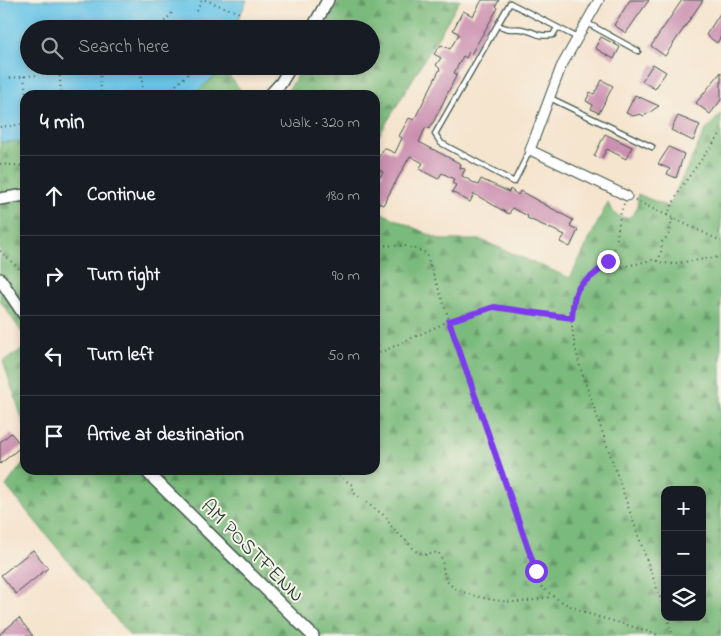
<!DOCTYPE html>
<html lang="en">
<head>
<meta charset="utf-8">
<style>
	:root { --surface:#171b24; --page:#242831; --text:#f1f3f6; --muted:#9ea1a6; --line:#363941 }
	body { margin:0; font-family:"Indie Flower",sans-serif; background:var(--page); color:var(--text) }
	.controls { position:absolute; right:15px; bottom:15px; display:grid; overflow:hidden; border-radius:10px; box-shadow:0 2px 8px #0003 }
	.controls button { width:45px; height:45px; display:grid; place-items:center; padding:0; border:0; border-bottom:1px solid var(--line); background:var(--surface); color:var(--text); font:25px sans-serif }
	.stop { position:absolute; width:15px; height:15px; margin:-11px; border:4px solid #7c3aed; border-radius:50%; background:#fff }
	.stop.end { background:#7c3aed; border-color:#fff; box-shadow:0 1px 5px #0008 }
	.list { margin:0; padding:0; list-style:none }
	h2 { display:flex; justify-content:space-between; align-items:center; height:65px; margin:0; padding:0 20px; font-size:21px }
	h2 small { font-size:16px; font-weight:400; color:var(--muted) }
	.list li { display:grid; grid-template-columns:32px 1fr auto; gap:15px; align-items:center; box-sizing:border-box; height:80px; padding:0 20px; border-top:1px solid var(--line) }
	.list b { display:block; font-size:19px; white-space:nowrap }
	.list em { font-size:16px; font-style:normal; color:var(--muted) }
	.icon { flex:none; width:28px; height:28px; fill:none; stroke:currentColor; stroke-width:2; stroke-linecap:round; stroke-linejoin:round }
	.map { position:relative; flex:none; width:721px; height:636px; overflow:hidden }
	.search { position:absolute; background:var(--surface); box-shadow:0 2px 8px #0003; left:20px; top:20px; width:360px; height:55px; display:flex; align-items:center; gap:12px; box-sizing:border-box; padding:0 18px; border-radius:28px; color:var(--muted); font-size:19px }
	.panel { position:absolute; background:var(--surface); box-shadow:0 2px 8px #0003; left:20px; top:90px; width:360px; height:385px; border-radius:15px }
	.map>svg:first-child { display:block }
</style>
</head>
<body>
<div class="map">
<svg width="721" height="636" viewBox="0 0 721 636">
	<defs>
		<pattern id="forest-firs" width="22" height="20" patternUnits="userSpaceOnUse" patternTransform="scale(1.25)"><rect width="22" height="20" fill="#7aba7c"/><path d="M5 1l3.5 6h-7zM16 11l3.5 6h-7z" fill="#639866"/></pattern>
	</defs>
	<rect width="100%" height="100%" fill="#f7f3e8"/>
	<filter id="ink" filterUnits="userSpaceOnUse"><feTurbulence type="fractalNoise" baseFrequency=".02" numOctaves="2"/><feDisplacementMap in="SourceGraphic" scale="10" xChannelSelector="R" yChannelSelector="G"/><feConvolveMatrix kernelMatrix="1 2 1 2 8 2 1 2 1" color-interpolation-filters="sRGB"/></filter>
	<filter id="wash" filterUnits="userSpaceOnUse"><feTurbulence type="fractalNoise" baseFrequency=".0096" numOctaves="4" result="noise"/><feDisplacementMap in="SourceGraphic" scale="20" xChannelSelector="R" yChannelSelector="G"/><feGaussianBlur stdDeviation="1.12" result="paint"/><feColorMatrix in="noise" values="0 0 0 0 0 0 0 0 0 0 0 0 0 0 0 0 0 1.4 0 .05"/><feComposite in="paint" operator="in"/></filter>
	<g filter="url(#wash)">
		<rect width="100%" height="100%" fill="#f5e4ce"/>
		<g fill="url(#forest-firs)" stroke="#4c7c58" fill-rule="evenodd">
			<polygon points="339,0 460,0 375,142 375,95 285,95 303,66 371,66 371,29 325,29"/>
			<polygon points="223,69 245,95 193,95"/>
			<path d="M721,114V636H130L6,486L25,460V470H375V210L441,240H481L570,278L608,202C611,215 628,226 636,210C638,206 637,199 638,194L668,207L705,131ZM665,490H702V617H665Z"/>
			<polygon points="25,141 25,337 0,300 0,142"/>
			<polygon points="25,348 25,427 3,361"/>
		</g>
		<polygon fill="#69c5e7" stroke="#44818e" points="0,0 247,0 234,29 29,29 29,66 224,66 223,69 193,95 25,95 25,141 0,142"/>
		<g id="blocks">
			<g fill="#cb90b0">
				<polygon points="482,0 499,0 496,6 498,8 471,54 469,52 466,58 463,56 454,73 457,74 435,119 429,129 426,127 419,142 461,164 460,168 465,169 462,176 478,185 481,179 509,192 510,189 518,195 520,191 573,220 570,226 578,230 570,247 560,242 565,235 527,218 528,216 512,208 509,214 474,194 470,202 452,192 456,185 452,183 454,179 442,173 438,179 419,169 423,163 410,156 383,205 375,201 375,186 383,172 375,168 375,164 384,148 395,153 402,138 399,136 409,118 414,120 440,69 436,65 441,58 434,54 441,45 450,49 459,34 453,30 463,11 473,16"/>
				<polygon points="630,0 649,0 626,33 614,25"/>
				<polygon points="682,0 703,0 665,56 651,46"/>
				<polygon points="721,12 721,36 717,43 706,35"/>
				<polygon points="267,19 291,28 291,29 264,29"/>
				<polygon points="601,37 620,47 614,59 595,48"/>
				<polygon points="653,64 666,72 655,89 642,81"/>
				<polygon points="721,72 721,100 710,114 696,103"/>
				<polygon points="602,80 613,86 599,113 591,109 593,105 586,101 590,92 594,94"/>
				<polygon points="635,95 659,106 644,116 640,114 633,116 626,113"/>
				<polygon points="678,116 700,125 693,141 671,130"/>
				<polygon points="605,134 632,147 626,159 607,149 601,159 594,156"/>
				<polygon points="669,147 684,154 676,178 667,174 670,169 658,164"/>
				<polygon points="11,433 22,446 0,464 0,442"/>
				<polygon points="33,550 48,568 16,594 1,575"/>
				<polygon points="19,618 33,636 0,636 0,634"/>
			</g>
		</g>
	</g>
	<g filter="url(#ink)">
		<use href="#blocks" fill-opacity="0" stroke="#3f564b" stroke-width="1"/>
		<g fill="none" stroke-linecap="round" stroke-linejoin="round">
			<g stroke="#3f564b" stroke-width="7">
				<g id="service">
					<polyline points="587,23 638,51"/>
					<path d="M498,25C514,33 514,26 525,30C539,33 536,37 553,35L557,28"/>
					<polyline points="550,98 652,147"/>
					<polyline points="530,150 514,182 441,143 435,134 510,3 576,37"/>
				</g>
			</g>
			<g stroke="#3f564b" stroke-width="11">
				<polyline id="minor" points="599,0 561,67 530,150 627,196"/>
			</g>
			<g stroke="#3f564b" stroke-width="14">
				<g id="tertiary">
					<polyline points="312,29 328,0"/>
					<polyline points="270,95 281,83 291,66"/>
					<polyline points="0,199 25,195"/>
					<polyline points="0,279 25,316"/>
					<polyline points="145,470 313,636"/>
				</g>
			</g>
			<g stroke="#3f564b" stroke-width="2" stroke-dasharray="1 4" stroke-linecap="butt">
				<polyline points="205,0 240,13"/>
				<polyline points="197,11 202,0"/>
				<polyline points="158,29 172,13"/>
				<polyline points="182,29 184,26"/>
				<polyline points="59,66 61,95"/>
				<polyline points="100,66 101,95"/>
				<polyline points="141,66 143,95"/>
				<polyline points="218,66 222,70"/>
				<polyline points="141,73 148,66"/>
				<polyline points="24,76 26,95"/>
				<polyline points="10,78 37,75"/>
				<polyline points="165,95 197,66"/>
				<polyline points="0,127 25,124"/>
				<polyline points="0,164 25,166"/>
				<polyline points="635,200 721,241"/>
				<path d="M624,204C615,224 621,242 608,262C596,278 576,279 573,299C566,342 588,387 601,428C622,489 643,550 665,611"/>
				<polyline points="667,215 682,186 721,133"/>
				<path d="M375,245L407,246L426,253L542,587C573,617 622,620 660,636"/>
				<polyline points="0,251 25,274"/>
				<polyline points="657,261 661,254 662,242 668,236 673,218"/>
				<polyline points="598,273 652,260 669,264 721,257"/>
				<polyline points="375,355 449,321 495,307 572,317"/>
				<path d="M325,470L336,473L352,485L355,494L386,517L391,526L417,552L426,555L438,552C445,560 441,572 447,581C457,596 501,602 517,602C529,602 540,598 552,597"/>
				<polyline points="667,617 673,636"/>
			</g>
			<use href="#service" stroke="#fff" stroke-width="4.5"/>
			<use href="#minor" stroke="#fff" stroke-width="9"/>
			<use href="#tertiary" stroke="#fff" stroke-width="11"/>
		</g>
	</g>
	<g fill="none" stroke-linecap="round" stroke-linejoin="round" filter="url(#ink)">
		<path stroke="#7c3aed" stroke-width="6" d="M536,571L449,321L494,307L572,318C575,273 584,290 608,261"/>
	</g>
	<g text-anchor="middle" stroke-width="4" stroke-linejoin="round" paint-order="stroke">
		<g font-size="21" fill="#1f3d34" stroke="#f7f3e8">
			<text transform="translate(253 550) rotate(45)" y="7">AM POSTFENN</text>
		</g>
	</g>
</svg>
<div class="controls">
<button>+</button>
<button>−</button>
<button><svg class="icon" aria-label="layers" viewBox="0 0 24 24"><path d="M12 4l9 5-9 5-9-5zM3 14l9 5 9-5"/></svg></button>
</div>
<div class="stop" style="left:536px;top:571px"></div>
<div class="stop end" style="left:608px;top:261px"></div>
<div class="search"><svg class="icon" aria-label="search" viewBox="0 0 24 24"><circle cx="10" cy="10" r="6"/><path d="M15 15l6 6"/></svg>Search here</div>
<section class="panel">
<h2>4 min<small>Walk · 320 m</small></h2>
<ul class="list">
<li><svg class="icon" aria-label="ahead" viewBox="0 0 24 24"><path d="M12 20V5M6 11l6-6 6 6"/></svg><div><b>Continue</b></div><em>180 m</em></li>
<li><svg class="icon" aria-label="right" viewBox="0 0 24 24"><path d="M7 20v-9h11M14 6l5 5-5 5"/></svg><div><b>Turn right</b></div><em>90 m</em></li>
<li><svg class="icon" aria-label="left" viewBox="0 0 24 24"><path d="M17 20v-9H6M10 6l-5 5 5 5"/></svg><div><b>Turn left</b></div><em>50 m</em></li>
<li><svg class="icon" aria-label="arrive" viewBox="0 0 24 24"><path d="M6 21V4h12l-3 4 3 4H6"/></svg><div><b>Arrive at destination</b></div></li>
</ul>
</section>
</div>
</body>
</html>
